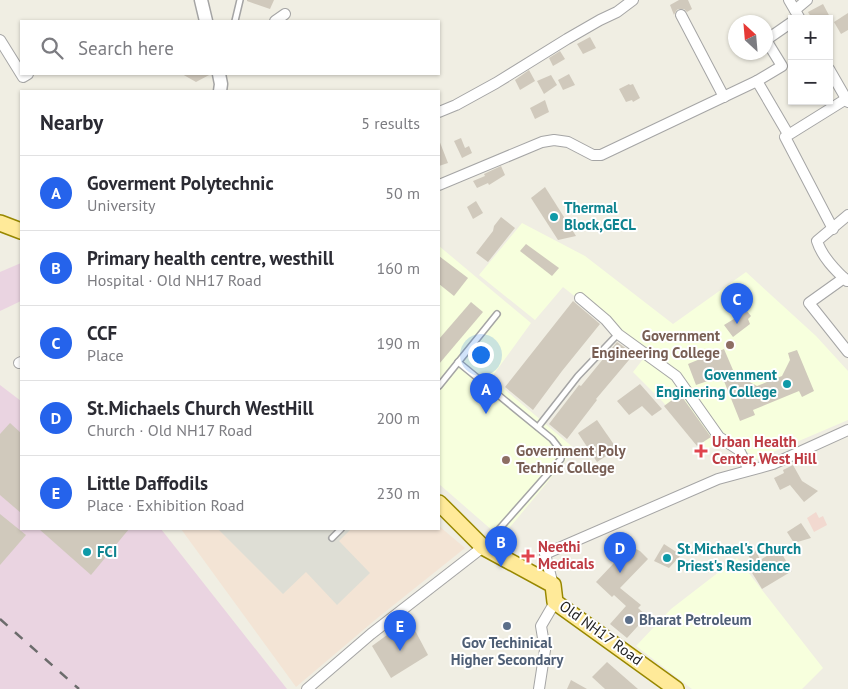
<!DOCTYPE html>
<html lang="en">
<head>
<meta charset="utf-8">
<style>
	:root { --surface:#fff; --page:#f7f7f7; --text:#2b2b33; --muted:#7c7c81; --line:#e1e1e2; --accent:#2563eb }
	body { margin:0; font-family:"PT Sans",sans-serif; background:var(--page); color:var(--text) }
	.controls { position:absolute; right:15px; top:15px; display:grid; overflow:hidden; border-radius:0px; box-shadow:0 1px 4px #0004 }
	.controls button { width:45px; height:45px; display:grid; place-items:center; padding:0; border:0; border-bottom:1px solid var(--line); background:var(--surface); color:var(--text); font:25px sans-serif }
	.compass { position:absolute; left:728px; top:15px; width:45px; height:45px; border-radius:50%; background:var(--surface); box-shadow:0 1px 4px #0004; rotate:334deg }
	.you { position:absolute; left:480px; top:354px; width:18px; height:18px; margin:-12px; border:4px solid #fff; border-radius:50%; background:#1a73e8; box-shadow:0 0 0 8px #1a73e833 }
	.badge { display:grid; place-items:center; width:32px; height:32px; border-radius:50%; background:var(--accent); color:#fff; font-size:16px; font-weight:700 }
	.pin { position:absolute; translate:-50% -41px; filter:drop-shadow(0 1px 2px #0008) }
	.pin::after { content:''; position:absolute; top:26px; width:18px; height:15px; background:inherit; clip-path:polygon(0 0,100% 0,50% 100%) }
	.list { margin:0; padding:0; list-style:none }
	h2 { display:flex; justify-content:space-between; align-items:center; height:65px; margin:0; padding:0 20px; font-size:21px }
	h2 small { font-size:16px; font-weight:400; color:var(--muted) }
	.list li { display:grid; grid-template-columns:32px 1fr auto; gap:15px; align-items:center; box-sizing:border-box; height:75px; padding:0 20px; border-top:1px solid var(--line) }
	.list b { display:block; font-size:19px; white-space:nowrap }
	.list p { margin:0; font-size:16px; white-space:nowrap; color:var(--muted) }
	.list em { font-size:16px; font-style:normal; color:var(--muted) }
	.icon { flex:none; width:28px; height:28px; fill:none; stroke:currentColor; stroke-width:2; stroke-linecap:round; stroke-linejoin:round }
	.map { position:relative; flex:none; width:848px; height:689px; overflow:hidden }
	.search { position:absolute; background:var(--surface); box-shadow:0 1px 4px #0004; left:20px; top:20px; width:420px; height:55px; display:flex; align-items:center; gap:12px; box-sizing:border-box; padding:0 18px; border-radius:0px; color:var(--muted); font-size:19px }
	.panel { position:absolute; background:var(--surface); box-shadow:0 1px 4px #0004; left:20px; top:90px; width:420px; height:440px; border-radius:0px }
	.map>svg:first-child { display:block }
</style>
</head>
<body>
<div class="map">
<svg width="848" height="689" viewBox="0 0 848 689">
	<rect width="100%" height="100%" fill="#f0eee3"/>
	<polygon fill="#f2d9d0" points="816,512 819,518 823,516 827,525 814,532 807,518"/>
	<g fill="#ead4e1">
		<polygon points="21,263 21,301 0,311 0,272"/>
		<polygon points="0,385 21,401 21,529 161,529 287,689 0,689"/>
	</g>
	<g fill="#f7ffdd">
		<polygon points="522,223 585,256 673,324 746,272 816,336 848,371 848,420 757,459 729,439 706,450 662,401 633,372 647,354 563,287 535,320 479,275"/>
		<polygon points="439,246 531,323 491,378 575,449 501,538 439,484"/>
		<polygon points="737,558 823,668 802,689 692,689 636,646 671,609"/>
	</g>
	<polygon fill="#f3e4d5" points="439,526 465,548 375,620 296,687 181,529 439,529"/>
	<polygon fill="#deded5" points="218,529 351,529 339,541 370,573 337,605 306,572 283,594"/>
	<g fill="#d0c9bc">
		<polygon points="247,0 274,0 270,9 247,1"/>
		<polygon points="679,0 688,0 692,9 687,12 684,9 678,9 676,11 674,15 670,5"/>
		<polygon points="823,4 831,19 812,19 808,12"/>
		<polygon points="848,13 848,30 841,34 834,22"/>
		<polygon points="590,37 596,48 583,54 577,44"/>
		<polygon points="560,51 565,59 553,66 549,58"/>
		<polygon points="529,70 535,81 520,90 515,80"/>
		<polygon points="182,74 211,74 196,82"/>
		<polygon points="569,74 575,85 563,90 558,80"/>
		<polygon points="551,75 557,85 544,94 537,81"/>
		<polygon points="629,84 630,85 633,84 640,98 633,102 632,100 626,102 619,89"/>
		<polygon points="545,100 549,112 535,119 530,108"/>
		<polygon points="461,138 465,148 469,146 472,153 462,158 454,141"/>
		<polygon points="439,140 448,163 439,166"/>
		<polygon points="501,166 505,175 489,185 488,183 477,188 473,181 485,176 484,174"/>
		<polygon points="545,187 576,236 558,240 531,198"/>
		<polygon points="476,201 483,213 473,219 467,207"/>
		<polygon points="501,217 515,228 488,262 476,253 493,231 494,226"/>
		<polygon points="526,244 559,268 552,276 520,251"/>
		<polygon points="439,256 468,278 454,296 439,284"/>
		<polygon points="573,301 600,324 562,371 533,410 505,387"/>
		<polygon points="471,302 483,312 439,364 439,339"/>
		<polygon points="747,311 751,316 748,319 750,324 733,337 724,325"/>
		<polygon points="617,342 634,354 596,399 597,400 567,439 549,424 579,385 581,386"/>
		<polygon points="724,349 736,377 739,376 741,382 746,380 757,386 782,376 790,360 788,353 797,350 814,391 802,397 799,391 753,410 755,415 740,421 722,376 696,385 688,364"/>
		<polygon points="640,384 662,409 652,416 642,406 629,415 617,401"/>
		<polygon points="680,394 711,437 697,446 664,406"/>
		<polygon points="597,420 617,449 597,462 578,433"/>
		<polygon points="10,423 21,433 21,513 0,495 0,434"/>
		<polygon points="793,465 802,481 818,491 804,502 790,485 780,490 774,478 784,473 783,470"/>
		<polygon points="0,514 26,535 0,565"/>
		<polygon points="801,523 811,538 794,543 787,532"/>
		<polygon points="39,529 129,529 91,575"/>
		<polygon points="664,544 681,555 669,568 654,561"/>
		<polygon points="630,546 640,551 648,559 620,588 641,605 638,608 647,616 627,638 610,624 626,606 614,595 612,597 596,582"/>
		<polygon points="779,549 792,571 762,589 749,568 753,565 748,554 756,550 760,560"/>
		<polygon points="409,619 428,655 391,678 372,646"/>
		<polygon points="607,662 638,689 605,689 592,677"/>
		<polygon points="571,680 587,689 567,689"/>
	</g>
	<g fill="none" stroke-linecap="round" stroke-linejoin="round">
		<g stroke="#a5a5a5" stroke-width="8">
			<g id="service">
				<polyline points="235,21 240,0"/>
				<polyline points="458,362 552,439 562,452 561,459 485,545"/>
				<polyline points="439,386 497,314"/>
				<polyline points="538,427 578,376 618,334"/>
				<polyline points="332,538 341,529"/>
			</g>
		</g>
		<g stroke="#a5a5a5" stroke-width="12">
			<g id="minor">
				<polyline points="789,0 800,19"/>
				<polyline points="795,10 807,0"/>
				<polyline points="681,15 724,97"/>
				<polyline points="275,21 285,14"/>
				<polyline points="0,40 23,77 28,74"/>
				<polyline points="829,69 848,102"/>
				<polyline points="439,112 456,105 496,83 567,39 600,20 617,12 633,0"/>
				<polyline points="788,134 757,81 782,66 766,40 792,22"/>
				<polyline points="439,185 542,142 554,140 568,142 593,155 601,155 757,81"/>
				<polyline points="833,229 785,137 846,99"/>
				<polyline points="844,278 809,303 848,352"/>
				<path d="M847,281C835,270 822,257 817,241L848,215"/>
				<polyline points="580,298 606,320 618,334 676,376 719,437 739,450 749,470"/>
				<polyline points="19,363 21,362"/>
				<polyline points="553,585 545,554 718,479 773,464 848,430"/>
				<polyline points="307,689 371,634 483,547"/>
				<polyline points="539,689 545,650 541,626 555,602"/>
			</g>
		</g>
		<g stroke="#a5a5a5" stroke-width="15">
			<g id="tertiary">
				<polyline points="201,0 206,21"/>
				<polyline points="219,74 221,84 220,91"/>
			</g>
		</g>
		<g stroke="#988800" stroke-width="18">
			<g id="primary">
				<polyline points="0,223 21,231"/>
				<polyline points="439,503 483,547 553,585 555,602 676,689"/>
			</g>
		</g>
		<use href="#service" stroke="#fff" stroke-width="5"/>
		<use href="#minor" stroke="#fff" stroke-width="10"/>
		<use href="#tertiary" stroke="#fff" stroke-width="12"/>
		<use href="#primary" stroke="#ffea99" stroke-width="15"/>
		<polyline stroke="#6c6c6c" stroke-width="2.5" stroke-dasharray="10 10" stroke-linecap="butt" points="0,619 79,689"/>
	</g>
	<g fill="#0f9aa8" stroke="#fff" stroke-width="2">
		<circle cx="554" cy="217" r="5"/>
		<circle cx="787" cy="384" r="5"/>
		<circle cx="87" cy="552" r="5"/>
		<circle cx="667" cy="558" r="5"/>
	</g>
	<g fill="#8d6e63" stroke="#fff" stroke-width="2">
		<circle cx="730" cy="345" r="5"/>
		<circle cx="506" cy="460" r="5"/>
	</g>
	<g fill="#e0444e" stroke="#fff" stroke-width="2">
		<path d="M698.5 443.5h5v5h5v5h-5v5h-5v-5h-5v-5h5z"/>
		<path d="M525.5 548.5h5v5h5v5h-5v5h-5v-5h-5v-5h5z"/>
	</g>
	<g fill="#5c6f8a" stroke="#fff" stroke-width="2">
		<circle cx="629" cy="620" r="5"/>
		<circle cx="507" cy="626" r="5"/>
	</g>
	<g text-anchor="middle" stroke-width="4" stroke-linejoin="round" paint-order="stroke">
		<g font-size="15" font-weight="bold" fill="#0d838f" stroke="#fff" text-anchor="start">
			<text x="564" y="213">Thermal<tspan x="564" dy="17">Block,GECL</tspan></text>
			<text x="777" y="380" text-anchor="end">Govenment<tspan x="777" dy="17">Enginering College</tspan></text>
			<text x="677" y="554">St.Michael's Church<tspan x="677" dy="17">Priest's Residence</tspan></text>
			<text x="97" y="557">FCI</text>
		</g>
		<g font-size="15" font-weight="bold" fill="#785e54" stroke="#fff" text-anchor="end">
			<text x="720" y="341">Government<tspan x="720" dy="17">Engineering College</tspan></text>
			<text x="516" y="456" text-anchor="start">Government Poly<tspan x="516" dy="17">Technic College</tspan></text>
		</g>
		<g font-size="15" font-weight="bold" fill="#be3a42" stroke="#fff" text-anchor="start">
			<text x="712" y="447">Urban Health<tspan x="712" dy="17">Center, West Hill</tspan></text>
			<text x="538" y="552">Neethi<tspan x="538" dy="17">Medicals</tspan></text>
		</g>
		<g font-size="15" font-weight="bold" fill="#4e5e75" stroke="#fff" text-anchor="start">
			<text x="639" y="625">Bharat Petroleum</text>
			<text x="507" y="648" text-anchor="middle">Gov Techinical<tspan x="507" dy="17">Higher Secondary</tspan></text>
		</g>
		<g font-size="15" fill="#1e1e1e" stroke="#fff">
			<text transform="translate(601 633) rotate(36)" y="5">Old NH17 Road</text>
		</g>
	</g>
</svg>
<div class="controls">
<button>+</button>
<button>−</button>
</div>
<svg class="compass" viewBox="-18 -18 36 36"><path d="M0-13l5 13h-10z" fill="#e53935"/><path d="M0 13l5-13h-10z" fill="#7c7c81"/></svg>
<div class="you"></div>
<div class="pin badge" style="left:486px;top:414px">A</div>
<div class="pin badge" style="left:501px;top:567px">B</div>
<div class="pin badge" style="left:737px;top:324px">C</div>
<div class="pin badge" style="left:620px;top:573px">D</div>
<div class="pin badge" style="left:400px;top:651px">E</div>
<div class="search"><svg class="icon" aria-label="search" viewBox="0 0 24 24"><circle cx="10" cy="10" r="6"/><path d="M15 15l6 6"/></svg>Search here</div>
<section class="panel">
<h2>Nearby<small>5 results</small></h2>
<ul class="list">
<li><span class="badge">A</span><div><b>Goverment Polytechnic</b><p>University</p></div><em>50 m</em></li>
<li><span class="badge">B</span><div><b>Primary health centre, westhill</b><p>Hospital · Old NH17 Road</p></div><em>160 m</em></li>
<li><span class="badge">C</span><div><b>CCF</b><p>Place</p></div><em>190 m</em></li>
<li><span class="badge">D</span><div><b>St.Michaels Church WestHill</b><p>Church · Old NH17 Road</p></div><em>200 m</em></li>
<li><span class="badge">E</span><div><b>Little Daffodils</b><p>Place · Exhibition Road</p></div><em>230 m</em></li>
</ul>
</section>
</div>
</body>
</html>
